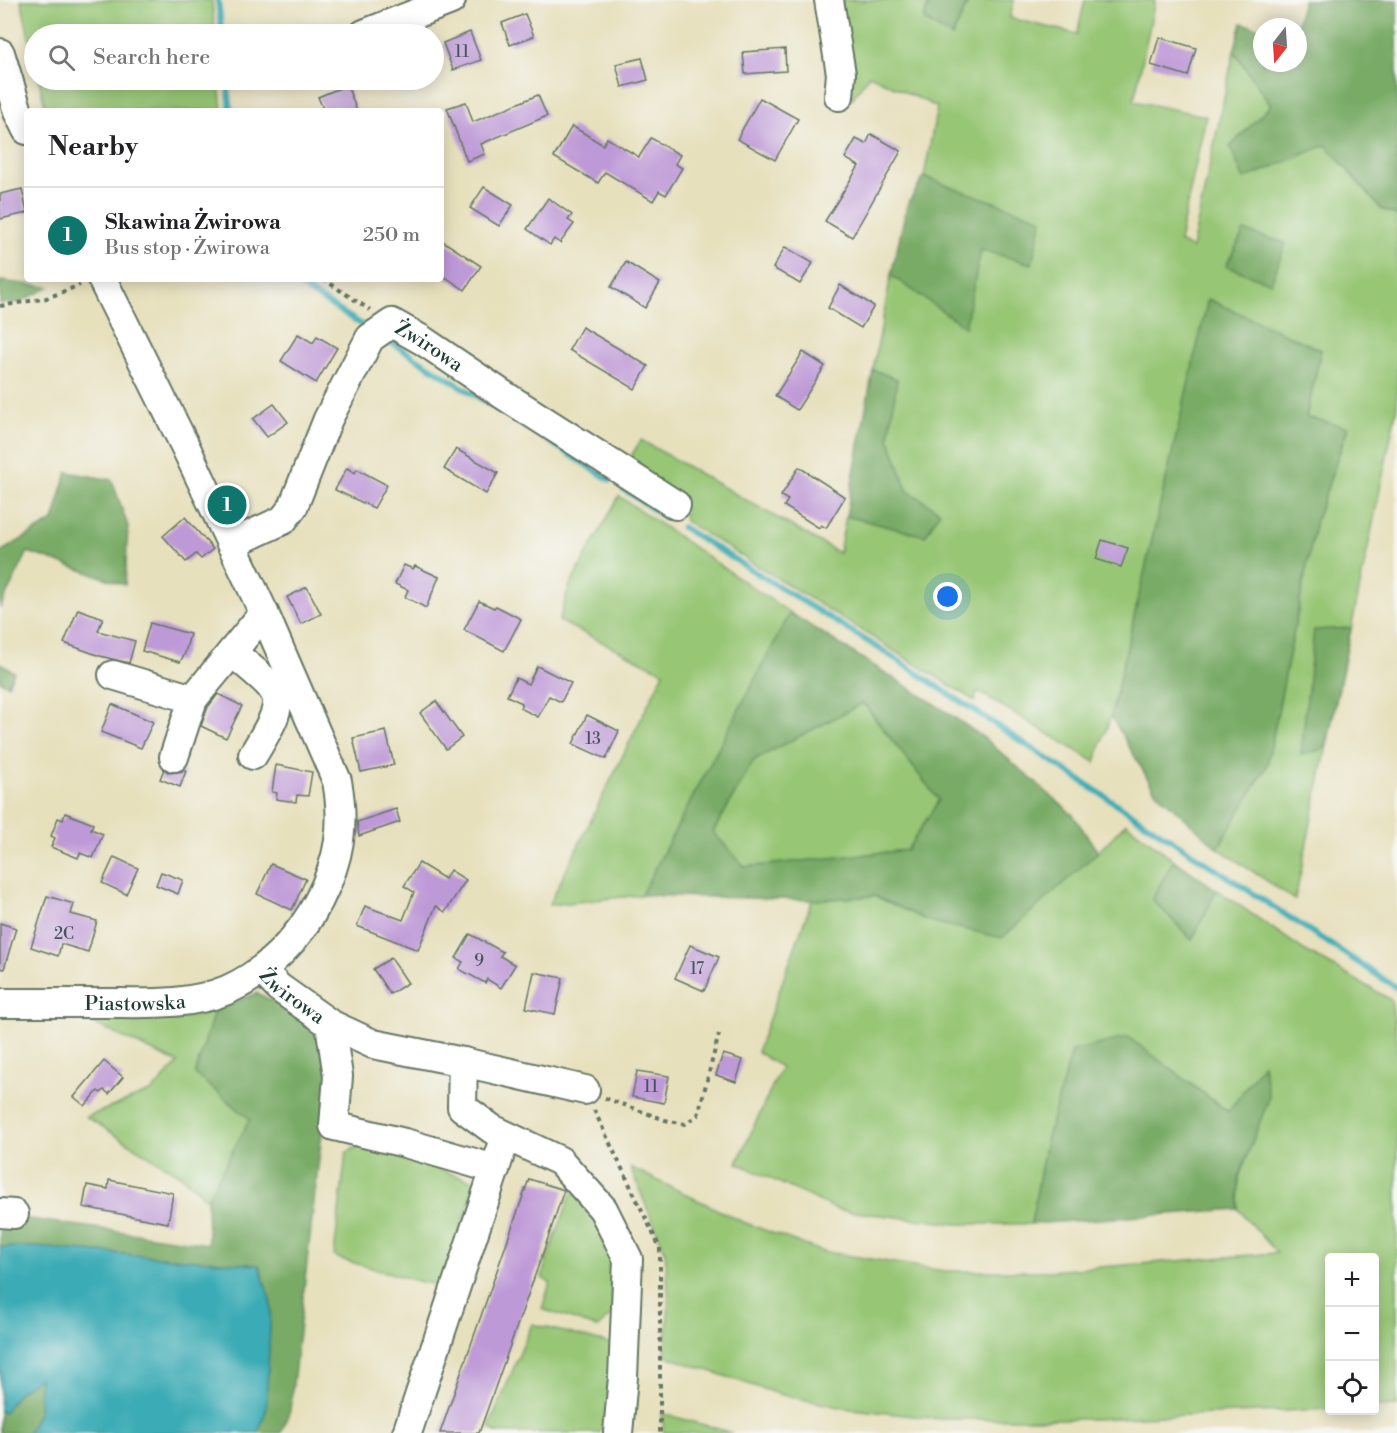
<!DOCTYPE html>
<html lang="en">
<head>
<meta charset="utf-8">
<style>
	:root { --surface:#fff; --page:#f6f6f6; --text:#202124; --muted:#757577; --line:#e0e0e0; --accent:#0f766e }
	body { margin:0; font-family:"Libre Bodoni",serif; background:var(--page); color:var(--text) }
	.controls { position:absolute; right:18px; bottom:18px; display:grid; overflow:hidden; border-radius:6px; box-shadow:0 3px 15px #0003 }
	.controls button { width:54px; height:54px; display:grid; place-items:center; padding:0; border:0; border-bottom:2px solid var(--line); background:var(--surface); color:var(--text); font:30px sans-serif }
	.compass { position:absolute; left:1253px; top:18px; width:54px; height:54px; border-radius:50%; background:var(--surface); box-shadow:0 3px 15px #0003; rotate:197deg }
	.you { position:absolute; left:948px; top:597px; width:21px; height:21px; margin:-15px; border:4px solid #fff; border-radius:50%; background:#1a73e8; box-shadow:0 0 0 9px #1a73e833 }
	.badge { display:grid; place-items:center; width:39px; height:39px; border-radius:50%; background:var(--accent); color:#fff; font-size:20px; font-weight:700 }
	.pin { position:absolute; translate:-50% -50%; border:3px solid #fff; box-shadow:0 2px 6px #0006 }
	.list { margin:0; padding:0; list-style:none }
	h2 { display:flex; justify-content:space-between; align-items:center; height:78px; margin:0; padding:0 24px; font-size:26px }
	h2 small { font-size:20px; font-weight:400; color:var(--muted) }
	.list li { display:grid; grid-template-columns:39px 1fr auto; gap:18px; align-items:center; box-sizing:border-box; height:96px; padding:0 24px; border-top:2px solid var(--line) }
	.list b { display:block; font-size:22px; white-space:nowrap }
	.list p { margin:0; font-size:20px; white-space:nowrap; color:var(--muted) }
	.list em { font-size:20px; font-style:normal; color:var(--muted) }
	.icon { flex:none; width:33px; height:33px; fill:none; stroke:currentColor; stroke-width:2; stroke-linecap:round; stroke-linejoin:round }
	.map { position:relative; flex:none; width:1397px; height:1433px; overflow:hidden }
	.search { position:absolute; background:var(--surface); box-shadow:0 3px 15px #0003; left:24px; top:24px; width:420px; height:66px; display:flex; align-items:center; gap:15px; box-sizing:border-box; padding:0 21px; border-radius:33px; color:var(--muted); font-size:22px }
	.panel { position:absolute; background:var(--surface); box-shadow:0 3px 15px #0003; left:24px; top:108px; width:420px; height:174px; border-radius:6px }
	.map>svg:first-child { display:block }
</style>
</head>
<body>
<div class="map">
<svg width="1397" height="1433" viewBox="0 0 1397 1433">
	<rect width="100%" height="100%" fill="#f6f6f2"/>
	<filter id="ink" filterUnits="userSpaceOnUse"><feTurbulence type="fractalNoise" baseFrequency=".0167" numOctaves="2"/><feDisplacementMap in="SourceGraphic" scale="12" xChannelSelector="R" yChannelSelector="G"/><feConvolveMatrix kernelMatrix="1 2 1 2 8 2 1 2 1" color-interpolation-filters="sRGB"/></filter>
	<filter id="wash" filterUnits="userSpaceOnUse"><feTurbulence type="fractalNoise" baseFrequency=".008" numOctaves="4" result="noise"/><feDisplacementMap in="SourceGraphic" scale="24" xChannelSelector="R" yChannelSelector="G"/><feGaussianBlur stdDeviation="1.35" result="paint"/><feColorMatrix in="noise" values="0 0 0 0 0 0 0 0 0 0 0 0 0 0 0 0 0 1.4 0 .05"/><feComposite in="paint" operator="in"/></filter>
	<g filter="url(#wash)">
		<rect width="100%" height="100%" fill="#e7e0bd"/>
		<g fill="#97c674" stroke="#5b8254" stroke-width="1.5">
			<polygon points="21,0 212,0 215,34 34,34 34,60"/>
			<polygon points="834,0 929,0 924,20 952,37 969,0 1014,0 1010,18 1077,34 1085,0 1155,0 1134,101 1206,116 1179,242 1192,248 1234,51 1271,105 1230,147 1326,144 1381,209 1397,215 1397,407 1295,900 1218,848 1267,766 1316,520 1348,428 1306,418 1321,350 1208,300 1111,716 1095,762 977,691 975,701 685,521 683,507 626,464 641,440 839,553 846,516 925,536 939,511 907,490 889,438 897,379 873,370 891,275 964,326 981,249 1041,220 924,177 937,107 869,75 852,99"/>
			<polygon points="39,80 219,80 222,111 46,111"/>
			<polygon points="619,496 790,613 641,895 549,905 664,672 559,621 569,587"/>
			<polygon points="863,703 939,800 907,850 745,867 713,833 754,760"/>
			<polygon points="1126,823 1174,860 1152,899 1192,940 1217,890 1304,950 1391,1000 1397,1039 1397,1406 1375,1407 1374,1258 1330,1258 1329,1409 1094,1419 940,1419 844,1408 778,1394 665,1356 669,1302 665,1251 630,1167 743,1222 821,1251 944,1271 1049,1271 1277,1253 1238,1209 1239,1177 1269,1098 1262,1065 1229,1112 1128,1037 1046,1141 1031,1224 957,1224 838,1210 737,1163 781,1067 757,1052 812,900 875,896 928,921 1098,852"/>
			<polygon points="215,1009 195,1074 250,1119 207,1199 180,1175 86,1117 152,1091 178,1063 86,1020 152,1018"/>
			<polygon points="363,1143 476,1182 442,1286 422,1282 340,1259 334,1255 346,1153"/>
			<polygon points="572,1192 599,1214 619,1256 614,1312 598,1328 542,1309 550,1283 542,1278 546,1261"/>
			<polygon points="532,1324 616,1345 605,1426 599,1433 496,1433 489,1427"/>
			<polygon points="662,1413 732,1433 664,1433"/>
		</g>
		<g fill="#79ab66" stroke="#4c744d" stroke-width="1.5" fill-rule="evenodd">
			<polygon points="929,0 969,0 952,37 924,20"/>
			<polygon points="1303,0 1397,0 1397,215 1381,209 1326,145 1244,179 1230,147 1271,105 1234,51 1242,23 1262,29 1262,63 1298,63 1298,27 1296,27"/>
			<polygon points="924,177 1042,219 1032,264 981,250 965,327 891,275 907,205"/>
			<polygon points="1244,231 1286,243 1271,283 1226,266"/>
			<polygon points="0,281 49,287 20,302 0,304"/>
			<polygon points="1208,299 1321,350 1306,417 1348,427 1316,520 1267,766 1218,848 1155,791 1111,716"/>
			<polygon points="873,370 897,379 889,438 907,490 940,512 925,536 846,516"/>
			<polygon points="67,472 112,480 128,526 125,585 28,552 0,608 0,552 53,521"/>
			<path d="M790,613L933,703L983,737L1073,815L1098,852L1002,938L928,921L875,896L812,900L641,895ZM863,703L939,800L907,850L745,867L713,832L754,760Z"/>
			<polygon points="1351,628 1326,748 1301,755 1314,630"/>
			<polygon points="0,663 14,672 8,685 0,681"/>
			<polygon points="1174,860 1217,890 1192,940 1152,899"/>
			<polygon points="257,993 298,1015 324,1038 329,1072 290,1410 281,1433 258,1433 266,1411 271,1303 259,1265 36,1247 0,1247 0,1218 30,1219 208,1244 207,1199 250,1119 195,1074 215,1009"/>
			<polygon points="1128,1037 1228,1112 1263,1064 1269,1098 1239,1177 1238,1209 1031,1224 1046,1141 1072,1051"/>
			<polygon points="39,1377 39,1411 28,1433 0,1433 0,1411 4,1412 18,1393"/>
		</g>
		<polygon fill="#3aabb5" stroke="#2c7474" stroke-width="1.5" points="0,1247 36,1247 259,1265 271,1303 266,1411 258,1433 28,1433 39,1411 39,1378 18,1393 4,1412 0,1411"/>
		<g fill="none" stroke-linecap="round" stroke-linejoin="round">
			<g stroke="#3aabb5" stroke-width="6">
				<polyline points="218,0 222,34"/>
				<polyline points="227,80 231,111"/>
				<polyline points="289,279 364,326"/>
				<polyline points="384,338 497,409"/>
				<polyline points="511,417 610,480"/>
				<polyline points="623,489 665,517"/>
				<polyline points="682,527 888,654 1397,988"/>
			</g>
		</g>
		<g id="blocks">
			<g fill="#be99d7">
				<polygon points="525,14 534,36 510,45 502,23"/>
				<polygon points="470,32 481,60 453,70 443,43"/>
				<polygon points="1159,37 1196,48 1188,76 1151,65"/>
				<polygon points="785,49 786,71 745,74 743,52"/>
				<polygon points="642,58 648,80 622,87 616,64"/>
				<polygon points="347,85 357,111 324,111 318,97"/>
				<polygon points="538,95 547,116 481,144 485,154 467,161 447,108 466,102 473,122"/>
				<polygon points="760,98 798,119 775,160 737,139"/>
				<polygon points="572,126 603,145 607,138 639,157 651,138 680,155 675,164 682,168 666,195 659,191 653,201 605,172 598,183 554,157"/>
				<polygon points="871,134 901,151 852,237 825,221 859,166 845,158 856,139 866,144"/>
				<polygon points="484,187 513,205 499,226 470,208"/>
				<polygon points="22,189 27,213 0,219 0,194"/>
				<polygon points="548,198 572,215 568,220 574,224 560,243 554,239 550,245 527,229"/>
				<polygon points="441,240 481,266 465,290 441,274"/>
				<polygon points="785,247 813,263 800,284 773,268"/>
				<polygon points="626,262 660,283 645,308 611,287"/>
				<polygon points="840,285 874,306 861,328 828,308"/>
				<polygon points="582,327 648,366 635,389 569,350"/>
				<polygon points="298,334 313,343 317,336 337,348 316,383 281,361"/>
				<polygon points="803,352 825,366 797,410 775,396"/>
				<polygon points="274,404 288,422 267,437 253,419"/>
				<polygon points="456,449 498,473 486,494 444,469"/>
				<polygon points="799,467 845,497 826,528 821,525 819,528 784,506 788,500 781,496"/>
				<polygon points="347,468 355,473 357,469 387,485 374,508 335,490"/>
				<polygon points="185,517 213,549 201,559 196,554 186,562 163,536"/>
				<polygon points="1102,540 1128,548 1121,567 1096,559"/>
				<polygon points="404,565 413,569 415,566 439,577 426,608 405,597 408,590 395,584"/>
				<polygon points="307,587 321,614 301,624 287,597"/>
				<polygon points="479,601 494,608 496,606 521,619 504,651 464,630"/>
				<polygon points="78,609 103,618 98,631 135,641 129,663 100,656 64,643"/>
				<polygon points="150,623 190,634 185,653 180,662 142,651"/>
				<polygon points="537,666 571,683 561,702 549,696 538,717 520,708 522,703 507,696 516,678 528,684"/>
				<polygon points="218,694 242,706 226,738 201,726 208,707"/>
				<polygon points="436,701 462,737 446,749 420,713"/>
				<polygon points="112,704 153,722 141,748 101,732"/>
				<polygon points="587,715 619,731 606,759 573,744"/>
				<polygon points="386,731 394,765 361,772 353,738"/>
				<polygon points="276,765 312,772 308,796 297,795 296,802 276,799 277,793 272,792"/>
				<polygon points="164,769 169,773 186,771 180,787 160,779"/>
				<polygon points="396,809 400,822 359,836 357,822"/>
				<polygon points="65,813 93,824 91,829 103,834 93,858 80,853 78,858 51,847 55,838 51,836 58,818 63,820"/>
				<polygon points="114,857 138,868 126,894 102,883"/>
				<polygon points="419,863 445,879 450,870 466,880 445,912 436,906 418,950 357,926 365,906 403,920 414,892 404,886"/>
				<polygon points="271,864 306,879 292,910 257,894"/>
				<polygon points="161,872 183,880 178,894 156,885"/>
				<polygon points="47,896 74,904 71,914 97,921 88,952 61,944 58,956 31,947"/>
				<polygon points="0,923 16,928 4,969 0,968"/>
				<polygon points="470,934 503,952 500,956 515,965 501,988 487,979 485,983 459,969 463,962 456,958"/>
				<polygon points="690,945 719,957 704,991 675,978"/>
				<polygon points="391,958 408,983 390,994 373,969"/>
				<polygon points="534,972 563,978 555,1014 526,1008"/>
				<polygon points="723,1054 743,1060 736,1082 716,1075"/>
				<polygon points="104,1061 123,1077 109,1094 104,1090 101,1093 98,1091 85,1106 74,1097"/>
				<polygon points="637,1071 669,1076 664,1103 632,1097"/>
				<polygon points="529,1179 564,1190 545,1247 479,1433 440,1433"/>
				<polygon points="109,1180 173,1193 168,1223 83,1207 87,1185 108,1189"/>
			</g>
		</g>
	</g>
	<g filter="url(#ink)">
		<use href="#blocks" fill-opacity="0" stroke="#657664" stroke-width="1.5"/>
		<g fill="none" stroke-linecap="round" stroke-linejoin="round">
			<g stroke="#657664" stroke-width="32">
				<g id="minor">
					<polyline points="829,0 841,74 839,96"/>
					<polyline points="364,34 451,0"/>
					<polyline points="0,53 18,112 27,130"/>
					<path id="s1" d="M231,544L283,520L293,507L328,419L370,338L392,323L422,340L502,394L676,505"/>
					<path d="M232,652C284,697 291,692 253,755"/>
					<polyline points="113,675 193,699 264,613"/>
					<polyline points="174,757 193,699"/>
					<path id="s2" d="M262,970L278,987L330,1024L373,1044L463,1062L585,1090"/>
					<path id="s3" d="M0,1003C35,1003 70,1003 105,1003C144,1003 189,1006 227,990C266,973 300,938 319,900C340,859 345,825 337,781L264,613L186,448L102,279"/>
					<polyline points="330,1024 338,1076 334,1126 405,1143 495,1169"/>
					<polyline points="463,1062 462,1107 492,1129 560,1161 603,1209 628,1259 623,1377 618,1433"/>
					<polyline points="0,1213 14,1214"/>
					<polyline points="407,1433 506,1136"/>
				</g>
			</g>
			<g stroke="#657664" stroke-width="4" stroke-dasharray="4.5 4.5" stroke-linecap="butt">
				<polyline points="323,279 370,310"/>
				<polyline points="0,306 47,298 80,285"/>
				<polyline points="605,1098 665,1120 685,1124 698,1115 719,1034"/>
				<polyline points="594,1110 660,1248 660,1433"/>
			</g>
			<use href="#minor" stroke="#fff" stroke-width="28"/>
		</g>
	</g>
	<g text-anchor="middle" stroke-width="4.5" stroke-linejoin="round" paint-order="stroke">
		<g font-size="16" fill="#47545d">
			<text x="462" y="57">11</text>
			<text x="593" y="744">13</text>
			<text x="64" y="939">2C</text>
			<text x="479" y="966">9</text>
			<text x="697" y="974">17</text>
			<text x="651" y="1092">11</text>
		</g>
		<g font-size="20" fill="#1f3d34" stroke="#f6f6f2">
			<text dy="7" stroke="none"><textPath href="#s1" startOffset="330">Żwirowa</textPath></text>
			<text dy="7" stroke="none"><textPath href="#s2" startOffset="40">Żwirowa</textPath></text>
			<text dy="7" stroke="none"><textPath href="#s3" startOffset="135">Piastowska</textPath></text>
		</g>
	</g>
</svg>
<div class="controls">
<button>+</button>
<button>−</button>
<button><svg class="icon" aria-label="locate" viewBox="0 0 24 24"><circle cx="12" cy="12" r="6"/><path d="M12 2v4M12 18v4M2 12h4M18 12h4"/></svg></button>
</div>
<svg class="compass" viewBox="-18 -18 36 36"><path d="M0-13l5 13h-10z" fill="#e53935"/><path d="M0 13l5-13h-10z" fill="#757577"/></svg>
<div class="you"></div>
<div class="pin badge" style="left:227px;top:505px">1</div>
<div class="search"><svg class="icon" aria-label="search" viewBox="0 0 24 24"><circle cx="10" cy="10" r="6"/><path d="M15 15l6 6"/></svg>Search here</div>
<section class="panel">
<h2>Nearby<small></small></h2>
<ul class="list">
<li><span class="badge">1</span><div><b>Skawina Żwirowa</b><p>Bus stop · Żwirowa</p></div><em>250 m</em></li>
</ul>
</section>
</div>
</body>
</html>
